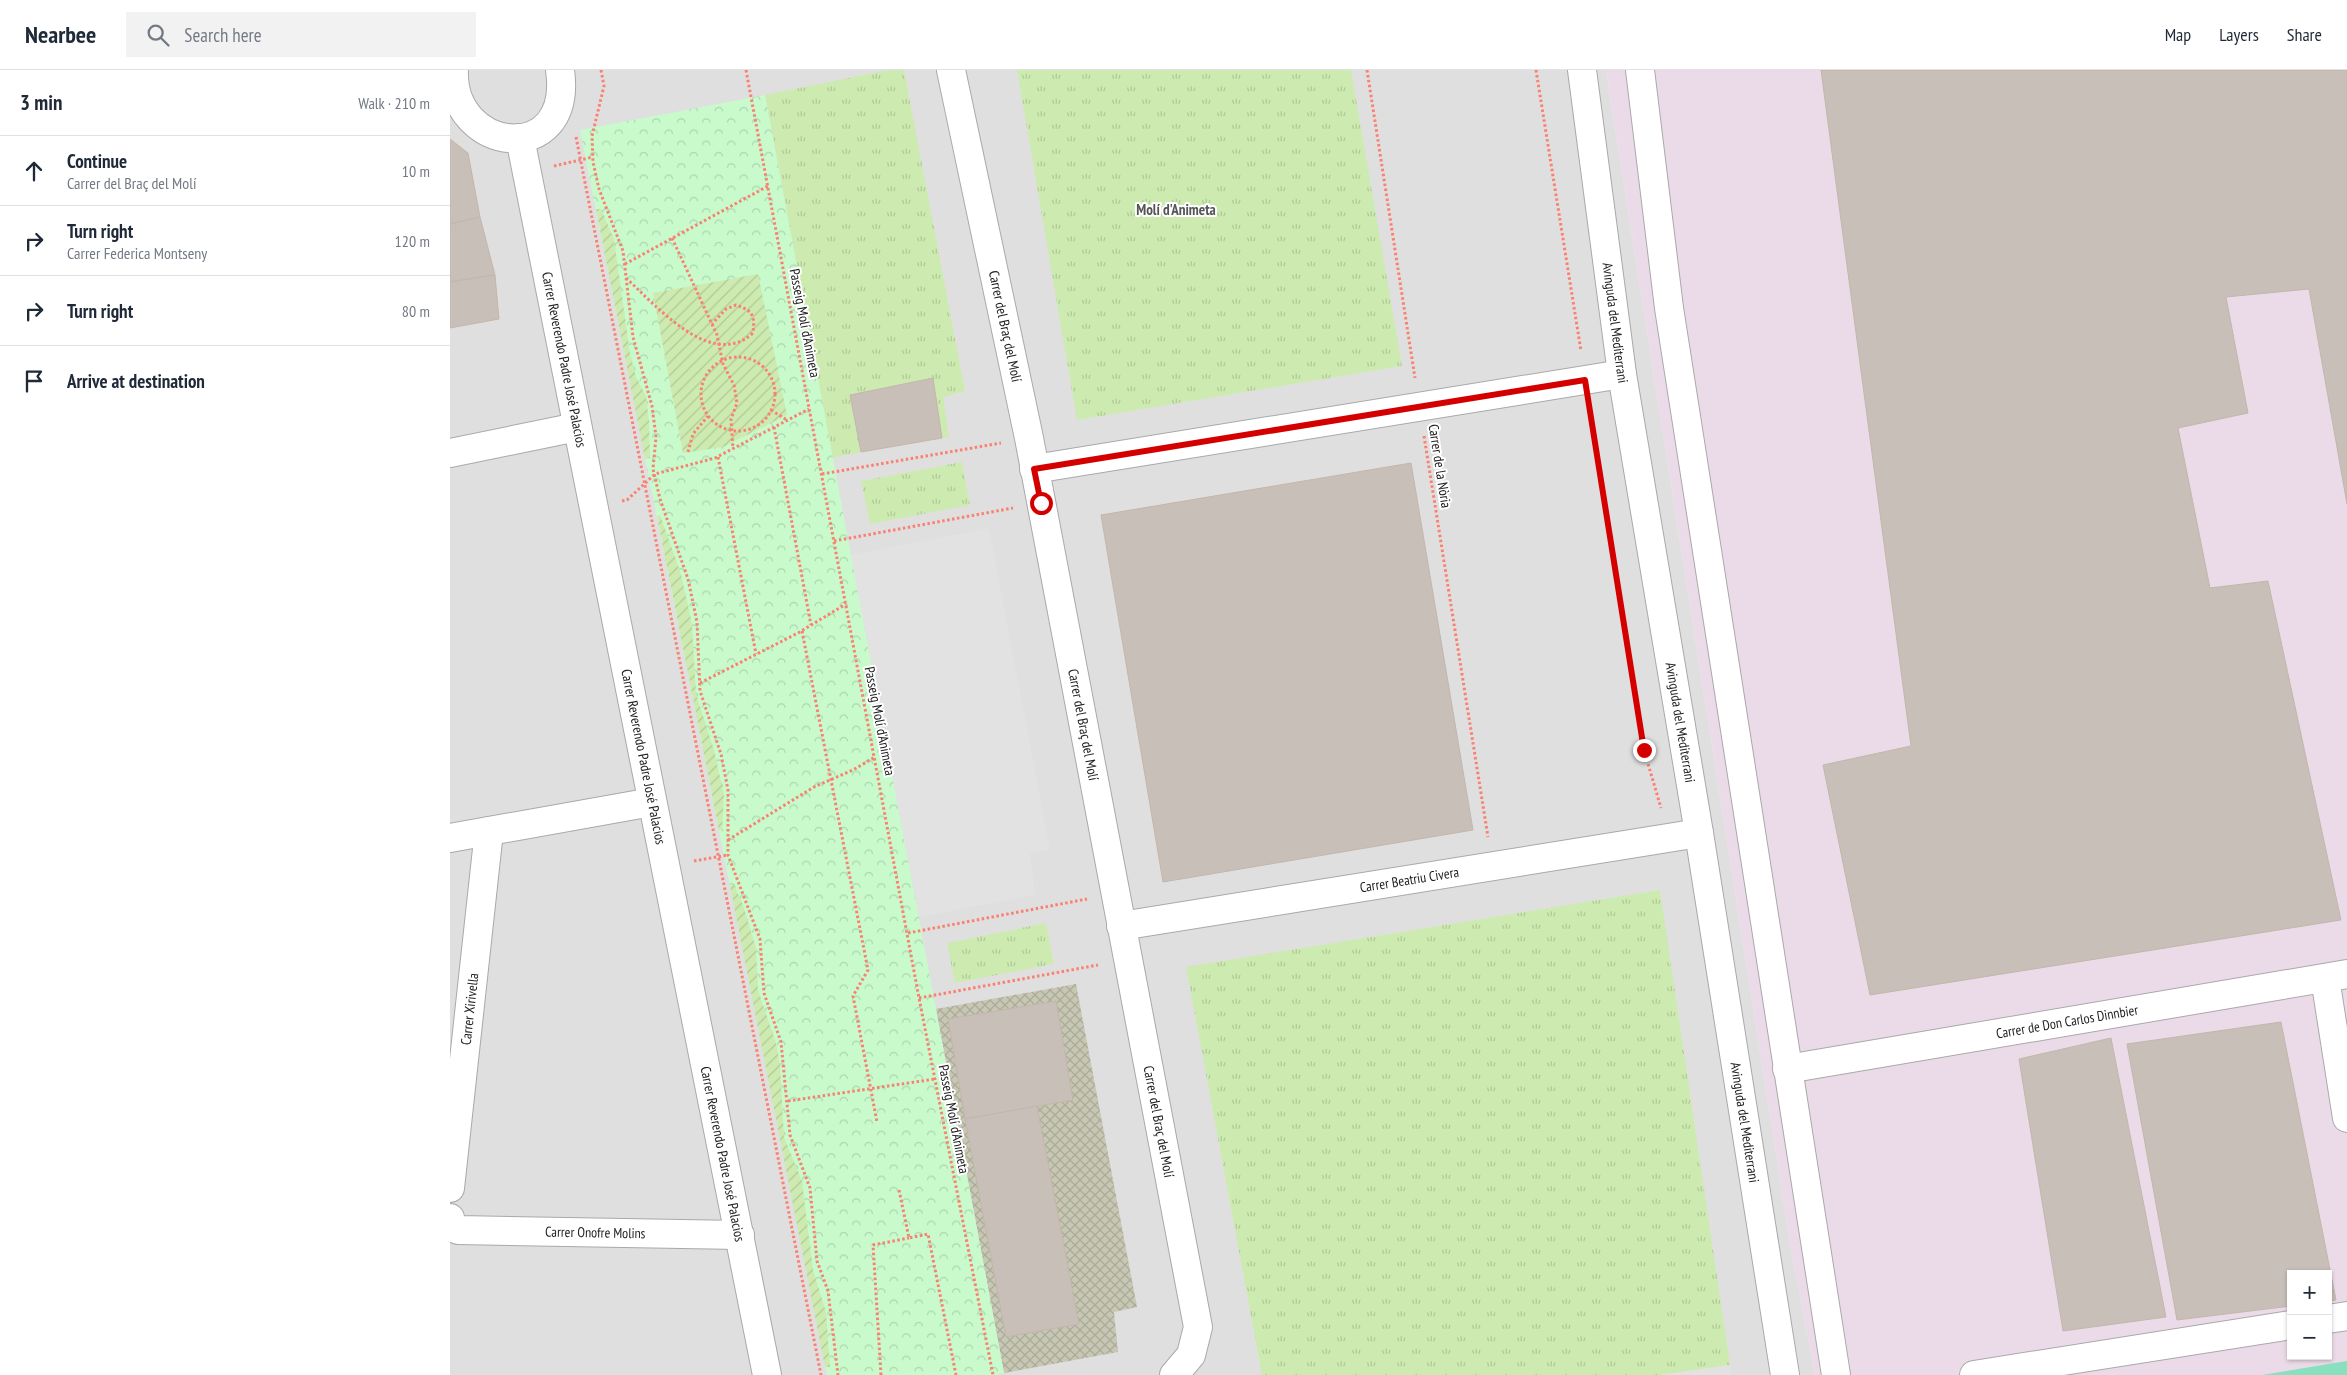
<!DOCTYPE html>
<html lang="en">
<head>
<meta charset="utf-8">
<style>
	:root { --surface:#fff; --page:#f2f2f3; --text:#1f2937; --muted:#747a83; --line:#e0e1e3 }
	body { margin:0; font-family:"PT Sans Narrow",sans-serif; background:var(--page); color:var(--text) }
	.controls { position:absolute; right:15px; bottom:15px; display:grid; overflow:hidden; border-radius:0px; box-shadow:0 1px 4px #0004 }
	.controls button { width:45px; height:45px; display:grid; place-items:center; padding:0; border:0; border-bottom:1px solid var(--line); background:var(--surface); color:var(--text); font:25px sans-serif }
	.stop { position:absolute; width:15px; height:15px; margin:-11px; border:4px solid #d40000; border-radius:50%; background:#fff }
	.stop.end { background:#d40000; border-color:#fff; box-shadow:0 1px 5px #0008 }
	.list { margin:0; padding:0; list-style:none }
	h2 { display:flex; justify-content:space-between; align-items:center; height:65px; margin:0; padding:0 20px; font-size:21px }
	h2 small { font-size:16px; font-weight:400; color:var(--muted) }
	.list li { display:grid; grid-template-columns:32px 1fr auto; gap:15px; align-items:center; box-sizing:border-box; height:70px; padding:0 20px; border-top:1px solid var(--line) }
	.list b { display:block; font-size:19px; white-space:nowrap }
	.list p { margin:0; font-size:16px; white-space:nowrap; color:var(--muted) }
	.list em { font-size:16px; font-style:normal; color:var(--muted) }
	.icon { flex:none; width:28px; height:28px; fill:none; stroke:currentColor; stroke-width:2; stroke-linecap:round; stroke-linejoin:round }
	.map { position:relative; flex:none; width:1897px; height:1305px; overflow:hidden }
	header { display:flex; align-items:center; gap:30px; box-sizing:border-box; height:70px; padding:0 25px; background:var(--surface); border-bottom:1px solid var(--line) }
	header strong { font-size:24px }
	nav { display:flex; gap:28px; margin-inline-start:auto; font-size:18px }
	.search { width:350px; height:45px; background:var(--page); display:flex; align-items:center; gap:12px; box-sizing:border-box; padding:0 18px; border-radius:0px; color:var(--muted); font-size:19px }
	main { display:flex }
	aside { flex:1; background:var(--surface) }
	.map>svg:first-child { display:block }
</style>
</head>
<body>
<header>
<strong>Nearbee</strong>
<div class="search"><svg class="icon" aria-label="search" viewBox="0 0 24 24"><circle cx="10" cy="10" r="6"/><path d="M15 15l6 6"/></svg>Search here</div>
<nav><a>Map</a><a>Layers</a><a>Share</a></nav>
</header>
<main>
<aside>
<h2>3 min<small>Walk · 210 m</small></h2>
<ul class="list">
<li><svg class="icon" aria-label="ahead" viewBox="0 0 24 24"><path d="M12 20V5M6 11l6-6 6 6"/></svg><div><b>Continue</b><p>Carrer del Braç del Molí</p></div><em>10 m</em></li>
<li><svg class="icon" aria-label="right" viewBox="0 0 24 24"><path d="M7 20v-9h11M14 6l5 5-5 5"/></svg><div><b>Turn right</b><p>Carrer Federica Montseny</p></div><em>120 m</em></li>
<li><svg class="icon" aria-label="right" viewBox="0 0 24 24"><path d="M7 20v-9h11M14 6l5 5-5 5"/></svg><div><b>Turn right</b></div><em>80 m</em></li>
<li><svg class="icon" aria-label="arrive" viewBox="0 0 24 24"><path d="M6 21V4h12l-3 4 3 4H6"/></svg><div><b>Arrive at destination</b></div></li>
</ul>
</aside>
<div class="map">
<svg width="1897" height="1305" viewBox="0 0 1897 1305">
	<defs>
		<pattern id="construction-cross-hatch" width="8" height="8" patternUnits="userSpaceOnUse" patternTransform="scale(1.25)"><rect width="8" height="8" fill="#c7c7b4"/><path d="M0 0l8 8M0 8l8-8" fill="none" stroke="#abab9a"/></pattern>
		<pattern id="grass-tufts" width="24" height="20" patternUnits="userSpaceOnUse" patternTransform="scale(1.25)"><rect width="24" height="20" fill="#cdebb0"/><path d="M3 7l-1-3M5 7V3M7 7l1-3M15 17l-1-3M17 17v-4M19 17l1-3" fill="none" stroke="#b0c997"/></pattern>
		<pattern id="park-crowns" width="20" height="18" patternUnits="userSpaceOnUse" patternTransform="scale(1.25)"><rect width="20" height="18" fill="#c8facc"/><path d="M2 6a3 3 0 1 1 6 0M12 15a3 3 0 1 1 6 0" fill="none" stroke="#acd6af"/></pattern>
		<pattern id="garden-furrows" width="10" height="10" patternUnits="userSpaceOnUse" patternTransform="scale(1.25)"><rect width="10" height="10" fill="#cdebb0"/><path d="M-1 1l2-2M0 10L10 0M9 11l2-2" fill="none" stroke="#b0c997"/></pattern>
	</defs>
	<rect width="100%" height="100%" fill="#f2efe9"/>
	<polygon fill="#e0dfdf" points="0,0 1156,0 1341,1179 1365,1305 0,1305"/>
	<path fill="#ebdbe8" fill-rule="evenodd" d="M1156,0H1897V1305H1365L1341,1179ZM1841,1204H1878V1286H1841Z"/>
	<polygon fill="url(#construction-cross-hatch)" points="626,914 687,1237 664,1242 668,1282 554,1303 486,939"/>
	<g fill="url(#grass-tufts)">
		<polygon points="438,0 454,0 515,321 493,327 499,367 492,368 482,308 401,325 411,382 382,388 315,25"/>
		<polygon points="567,0 901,0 952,296 627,350"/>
		<polygon points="512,392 520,435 420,454 411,411"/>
		<polygon points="1210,820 1280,1295 1210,1305 812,1305 736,897"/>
		<polygon points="596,853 604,894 505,913 497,873"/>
	</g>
	<polygon fill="url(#park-crowns)" points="315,25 554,1303 546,1305 377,1305 130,60"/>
	<g fill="url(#garden-furrows)">
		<polygon points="146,139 151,139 164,169 180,283 186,307 196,326 199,351 200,388 195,389"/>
		<polygon points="308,204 337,345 273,377 233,383 203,223"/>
		<polygon points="210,445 230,501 238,535 242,555 246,624 264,680 274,725 272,760 269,760 207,446"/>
		<polygon points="284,815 293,835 306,878 308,920 326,973 330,995 334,1067 352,1111 363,1200 376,1242 380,1297 375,1297 280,816"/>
	</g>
	<polygon fill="#88e0be" points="1897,1291 1897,1305 1812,1305"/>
	<g fill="#e2e2e2">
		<polygon points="539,458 600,780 580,784 585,825 469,847 401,485"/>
		<polygon points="1280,1295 1282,1305 1210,1305"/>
	</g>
	<g fill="#c7bfb8" stroke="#c4b6ab">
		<polygon points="1371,0 1897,0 1897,434 1859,219 1776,227 1798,343 1728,358 1760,518 1818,511 1891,850 1420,925 1373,695 1461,676"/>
		<polygon points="0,69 18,83 30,147 0,154"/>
		<polygon points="30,147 45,205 0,212 0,154"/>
		<polygon points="45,205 49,249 0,258 0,212"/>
		<polygon points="483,308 492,368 411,382 400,325"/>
		<polygon points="961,393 1023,760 713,812 651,445"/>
		<polygon points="606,931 623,1030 515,1049 498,949"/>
		<polygon points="1831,952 1886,1230 1878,1231 1878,1204 1841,1204 1841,1236 1727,1250 1677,974"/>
		<polygon points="1661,968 1716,1247 1613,1261 1569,989"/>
		<polygon points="587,1036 629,1254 556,1267 515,1049"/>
	</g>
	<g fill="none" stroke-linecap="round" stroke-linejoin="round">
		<g stroke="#a9a9a9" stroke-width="30">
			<g id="minor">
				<path d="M4,0C0,83 124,99 110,0"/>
				<path id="s1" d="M501,0L579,368L748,1257L741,1285L724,1305"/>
				<path id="s2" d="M1132,0L1172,304L1249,763L1335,1305"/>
				<polyline points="1190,0 1219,238 1386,1305"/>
				<path id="s3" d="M70,68L317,1305"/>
				<polyline points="0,383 127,357"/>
				<polyline points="584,399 1172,304"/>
				<polyline points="0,768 202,732"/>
				<path id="s4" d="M671,856L1249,763"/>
				<polyline points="1875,908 1897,1048"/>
				<path id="s5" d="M1337,999L1897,904"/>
				<path id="s6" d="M0,1118L39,761"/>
				<path id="s7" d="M0,1148L1,1157L8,1160L290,1165"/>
				<polyline points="1878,1249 1897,1246"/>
				<polyline points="1524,1305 1841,1255"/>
			</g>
		</g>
		<g stroke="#fa8072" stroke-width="3" stroke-dasharray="2.5 2.5" stroke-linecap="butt">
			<polyline points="151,0 154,16 142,66 143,92 149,119 173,181 183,267 202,336 206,367 203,399 210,429 238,509 247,552 250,621 271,684 278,720 278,785 310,869 314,923 331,972 340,1065 360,1118 367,1191 378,1221 388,1305"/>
			<polyline points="296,0 469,928 543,1305"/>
			<polyline points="917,0 965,308"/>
			<polyline points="1086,0 1131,281"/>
			<polyline points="126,67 371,1305"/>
			<polyline points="104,96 143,87"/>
			<polyline points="222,168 267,265 273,294 284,315 287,333 281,349 283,379"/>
			<polyline points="175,194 318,116"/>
			<path d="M176,208C206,235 261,301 303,263C305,245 303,241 286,235L276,239L262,254"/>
			<circle cx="288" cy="324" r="37"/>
			<polyline points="1139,339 1194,680 1211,738"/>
			<polyline points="321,340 337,350"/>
			<polyline points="324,357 361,555"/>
			<polyline points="974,366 1038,767"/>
			<polyline points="238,382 243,364 258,346"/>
			<polyline points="268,387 306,584"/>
			<polyline points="372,404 551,373"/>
			<polyline points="172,431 177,430 205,404 265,388 359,339"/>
			<polyline points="384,471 563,438"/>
			<polyline points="352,561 418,900 403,926 427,1052"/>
			<polyline points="250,613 348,563 396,534"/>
			<polyline points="278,770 364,717 403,700 425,687"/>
			<polyline points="244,791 278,785"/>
			<polyline points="458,863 637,829"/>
			<polyline points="469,928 648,895"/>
			<polyline points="338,1031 485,1009"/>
			<polyline points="449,1120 459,1168 478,1164 506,1305"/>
			<polyline points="431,1305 423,1175 459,1168"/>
		</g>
		<use href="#minor" stroke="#fff" stroke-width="28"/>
	</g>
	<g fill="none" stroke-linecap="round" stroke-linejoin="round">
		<polyline stroke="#d40000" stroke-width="6" points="591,433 584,399 1135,310 1194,680"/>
	</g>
	<g text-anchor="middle" stroke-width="4" stroke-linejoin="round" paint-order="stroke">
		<g font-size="14" fill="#222" stroke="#fff">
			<text transform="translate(355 253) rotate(79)" y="5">Passeig Molí d'Animeta</text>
			<text dy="5" stroke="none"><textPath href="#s2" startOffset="255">Avinguda del Mediterrani</textPath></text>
			<text dy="5" stroke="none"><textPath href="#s1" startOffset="262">Carrer del Braç del Molí</textPath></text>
			<text dy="5" stroke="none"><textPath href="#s3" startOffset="226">Carrer Reverendo Padre José Palacios</textPath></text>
			<text transform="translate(990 396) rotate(81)" y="5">Carrer de la Nòria</text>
			<text transform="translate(430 651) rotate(79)" y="5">Passeig Molí d'Animeta</text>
			<text dy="5" stroke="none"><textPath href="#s2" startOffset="660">Avinguda del Mediterrani</textPath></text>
			<text dy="5" stroke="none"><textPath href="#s1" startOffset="668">Carrer del Braç del Molí</textPath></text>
			<text dy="5" stroke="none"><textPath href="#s3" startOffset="631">Carrer Reverendo Padre José Palacios</textPath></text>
			<text dy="5" stroke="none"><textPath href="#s4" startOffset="292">Carrer Beatriu Civera</textPath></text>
			<text dy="5" stroke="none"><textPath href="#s6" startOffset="180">Carrer Xirivella</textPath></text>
			<text dy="5" stroke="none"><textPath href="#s5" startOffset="284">Carrer de Don Carlos Dinnbier</textPath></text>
			<text transform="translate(504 1049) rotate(79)" y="5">Passeig Molí d'Animeta</text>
			<text dy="5" stroke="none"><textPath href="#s1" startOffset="1072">Carrer del Braç del Molí</textPath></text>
			<text dy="5" stroke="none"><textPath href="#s2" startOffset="1065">Avinguda del Mediterrani</textPath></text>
			<text dy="5" stroke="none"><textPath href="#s3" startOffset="1036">Carrer Reverendo Padre José Palacios</textPath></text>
			<text dy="5" stroke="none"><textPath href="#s7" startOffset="154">Carrer Onofre Molins</textPath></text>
		</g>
		<g font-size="15" font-weight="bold" fill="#555" stroke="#fff">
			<text x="726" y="145">Molí d'Animeta</text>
		</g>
	</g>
</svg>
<div class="controls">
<button>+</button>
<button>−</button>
</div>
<div class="stop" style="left:591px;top:433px"></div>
<div class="stop end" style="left:1194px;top:680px"></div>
</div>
</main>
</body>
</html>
